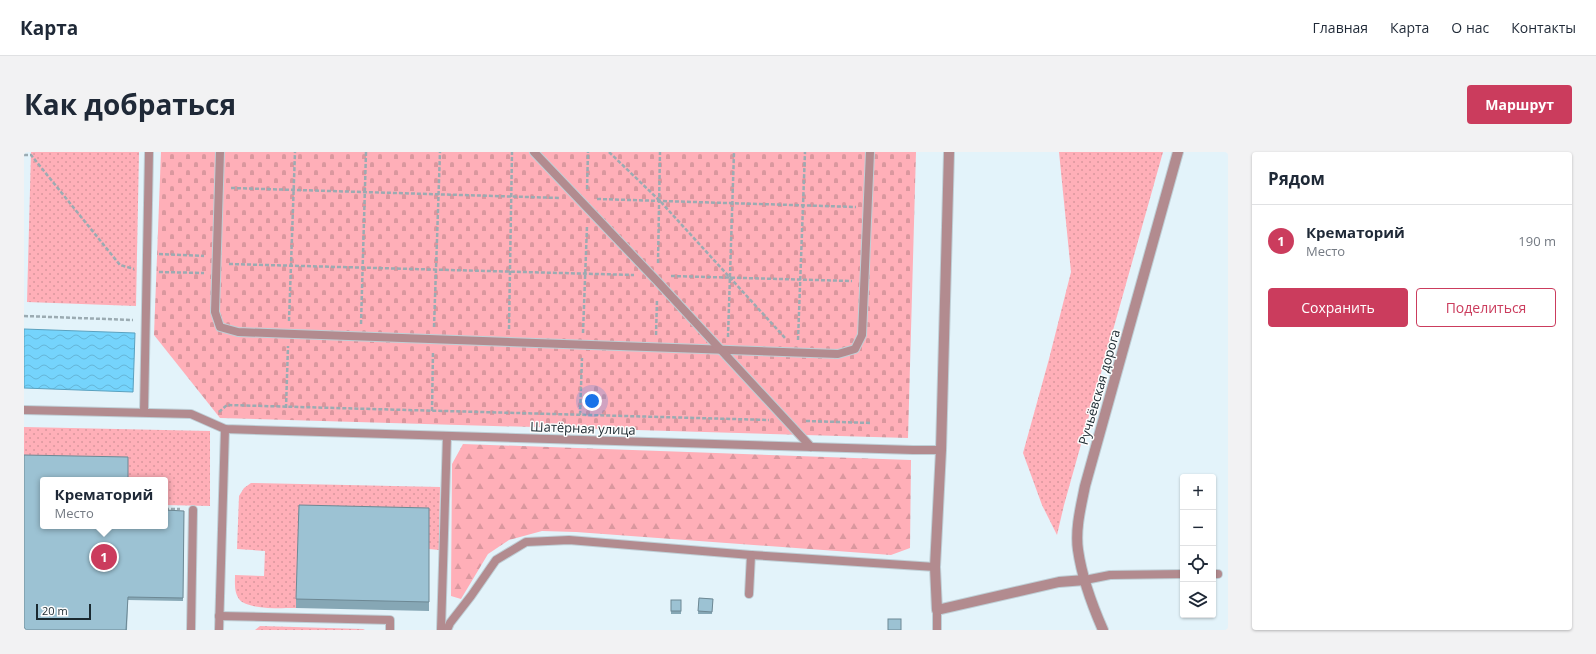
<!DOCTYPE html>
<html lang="ru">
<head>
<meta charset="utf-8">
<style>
	:root { --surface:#fff; --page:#f2f2f3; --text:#1f2937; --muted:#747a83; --line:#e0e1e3; --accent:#cb3c5d }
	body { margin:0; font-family:"Open Sans",sans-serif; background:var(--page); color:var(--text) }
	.controls { position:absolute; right:12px; bottom:12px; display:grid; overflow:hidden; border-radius:4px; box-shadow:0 1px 3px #0004 }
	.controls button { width:36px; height:36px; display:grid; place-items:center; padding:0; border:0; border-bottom:1px solid var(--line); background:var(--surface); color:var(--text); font:20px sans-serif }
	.scale { position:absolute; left:12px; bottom:10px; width:55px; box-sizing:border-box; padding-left:4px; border:2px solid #1a2930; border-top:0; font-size:11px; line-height:14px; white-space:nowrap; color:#1a2930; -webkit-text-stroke:3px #fdfdfd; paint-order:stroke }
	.you { position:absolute; left:568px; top:249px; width:14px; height:14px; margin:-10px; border:3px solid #fff; border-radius:50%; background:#1a73e8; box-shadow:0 0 0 6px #1a73e833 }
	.badge { display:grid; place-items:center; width:26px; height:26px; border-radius:50%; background:var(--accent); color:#fff; font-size:13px; font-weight:700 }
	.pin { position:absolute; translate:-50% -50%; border:2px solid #fff; box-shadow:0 1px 4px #0006 }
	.popup { position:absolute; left:16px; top:325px; width:128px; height:52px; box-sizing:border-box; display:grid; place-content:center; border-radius:4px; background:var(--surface); filter:drop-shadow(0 1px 3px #0005); font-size:13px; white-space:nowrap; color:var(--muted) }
	.popup b { font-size:15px; color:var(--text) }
	.popup::after { content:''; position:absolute; left:50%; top:100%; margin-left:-8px; border:8px solid transparent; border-top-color:var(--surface) }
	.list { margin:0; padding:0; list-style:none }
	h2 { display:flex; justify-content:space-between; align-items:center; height:52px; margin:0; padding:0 16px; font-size:17px }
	h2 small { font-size:13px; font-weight:400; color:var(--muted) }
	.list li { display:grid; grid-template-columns:26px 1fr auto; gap:12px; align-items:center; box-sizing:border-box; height:72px; padding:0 16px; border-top:1px solid var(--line) }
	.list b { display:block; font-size:15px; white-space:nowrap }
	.list p { margin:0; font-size:13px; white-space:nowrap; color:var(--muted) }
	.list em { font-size:13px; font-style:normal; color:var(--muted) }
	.actions { display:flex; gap:8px; padding:12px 16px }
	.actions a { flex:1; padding:9px 0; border:1px solid var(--accent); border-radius:4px; text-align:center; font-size:14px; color:var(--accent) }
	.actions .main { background:var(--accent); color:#fff }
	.icon { flex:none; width:22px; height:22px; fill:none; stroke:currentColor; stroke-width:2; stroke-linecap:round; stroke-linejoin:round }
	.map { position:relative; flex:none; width:1204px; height:478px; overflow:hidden; border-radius:4px }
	header { display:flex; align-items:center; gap:24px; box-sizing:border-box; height:56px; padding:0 20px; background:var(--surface); border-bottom:1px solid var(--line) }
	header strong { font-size:19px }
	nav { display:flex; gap:22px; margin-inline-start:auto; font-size:14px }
	.intro { display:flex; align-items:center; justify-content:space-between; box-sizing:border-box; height:96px; padding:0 24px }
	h1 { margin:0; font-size:28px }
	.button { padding:10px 18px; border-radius:4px; background:var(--accent); color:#fff; font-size:14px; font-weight:700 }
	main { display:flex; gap:24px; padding:0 24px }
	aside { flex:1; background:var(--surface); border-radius:4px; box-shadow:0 1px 3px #0004 }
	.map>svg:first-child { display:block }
</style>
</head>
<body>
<header>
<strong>Карта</strong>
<nav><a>Главная</a><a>Карта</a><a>О нас</a><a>Контакты</a></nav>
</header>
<div class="intro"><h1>Как добраться</h1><a class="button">Маршрут</a></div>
<main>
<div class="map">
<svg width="1204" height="478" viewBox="0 0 1204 478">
	<defs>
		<pattern id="grass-dots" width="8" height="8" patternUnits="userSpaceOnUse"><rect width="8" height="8" fill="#ffafb8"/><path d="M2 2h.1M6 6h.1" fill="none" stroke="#da979e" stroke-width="1.8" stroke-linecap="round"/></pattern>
		<pattern id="forest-firs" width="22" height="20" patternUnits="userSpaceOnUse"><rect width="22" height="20" fill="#ffafb8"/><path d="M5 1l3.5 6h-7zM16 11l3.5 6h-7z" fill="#da979e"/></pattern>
		<pattern id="cemetery-stones" width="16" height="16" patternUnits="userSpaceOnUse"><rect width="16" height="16" fill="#ffafb8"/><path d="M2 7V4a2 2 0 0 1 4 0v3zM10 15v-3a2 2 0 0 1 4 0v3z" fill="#da979e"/></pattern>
		<pattern id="water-waves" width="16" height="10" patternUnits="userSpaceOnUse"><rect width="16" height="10" fill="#75d4fc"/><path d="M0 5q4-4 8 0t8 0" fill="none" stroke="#65b6d8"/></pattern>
	</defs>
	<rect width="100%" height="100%" fill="#e3f3fa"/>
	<g fill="url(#grass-dots)">
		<polygon points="7,0 115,0 112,154 3,150"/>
		<polygon points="1035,0 1139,0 1040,353 1033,383 1018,353 999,301 1025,207 1047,120"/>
		<polygon points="0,275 186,279 186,354 141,353 141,328 104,328 104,307 0,306"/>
		<path d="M227,331L416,335L415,398L405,397V365L275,362L272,456C259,456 223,458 215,447C210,440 211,431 211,423L240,424L241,399L213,397L215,344L220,336Z"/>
		<polygon points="236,474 339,477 341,478 231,478"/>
	</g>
	<polygon fill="url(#forest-firs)" points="439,292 887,308 886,396 867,403 552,380 518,379 485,388 464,402 437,447 427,444 428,312"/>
	<polygon fill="url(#cemetery-stones)" points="137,0 892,0 884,286 196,266 130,183"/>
	<polygon fill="url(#water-waves)" stroke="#5aa1bf" points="0,177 111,181 109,240 0,236"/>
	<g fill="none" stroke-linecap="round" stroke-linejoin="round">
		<g stroke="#bfcfd6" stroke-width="10">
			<g id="service">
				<polyline points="196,0 191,160 196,175 214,180 814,202 831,197 838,183 846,0"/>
				<polyline points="510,0 634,130 787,295"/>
				<polyline points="0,258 167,262 201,277 889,298 917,298"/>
				<polyline points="120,260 125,0"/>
				<polyline points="1189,422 1194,422"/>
				<polyline points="1061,428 1086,423 1159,422"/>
				<polyline points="725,442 727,403 911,415"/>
				<polyline points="195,464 366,468 366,478"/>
				<polyline points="167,478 169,358"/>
				<polyline points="195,478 201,277"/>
				<polyline points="417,478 423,284"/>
				<polyline points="423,478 426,471 447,444 472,408 502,390 545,388 727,403"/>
				<polyline points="913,478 913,458"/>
			</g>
		</g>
		<g stroke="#bfcfd6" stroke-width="12">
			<g id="minor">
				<polyline points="925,0 917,298 911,415 913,458 1035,430 1061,428"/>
				<path d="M1079,478C1068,453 1058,426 1054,398C1051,377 1057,354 1061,334L1154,0"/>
			</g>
		</g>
		<g stroke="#9babb2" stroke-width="2.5" stroke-dasharray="4 2" stroke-linecap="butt">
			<polyline points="585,0 636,49 762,187"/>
			<polyline points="0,3 7,3 96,113 110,117"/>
			<polyline points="207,36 536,46"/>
			<polyline points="563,37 564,0"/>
			<polyline points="573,47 832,55"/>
			<polyline points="135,102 180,104"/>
			<polyline points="634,111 636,0"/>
			<polyline points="205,112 610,123"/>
			<polyline points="135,120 180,121"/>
			<polyline points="647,124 828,129"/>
			<polyline points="0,164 109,168"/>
			<polyline points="265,169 271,0"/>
			<polyline points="337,172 342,0"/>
			<polyline points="410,175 416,0"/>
			<polyline points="485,177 488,0"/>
			<polyline points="559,181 563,74"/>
			<polyline points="632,183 633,148"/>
			<polyline points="704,185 710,0"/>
			<polyline points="774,188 781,0"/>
			<polyline points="262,256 264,194"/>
			<polyline points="408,259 409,200"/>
			<polyline points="195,260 203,253 745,268"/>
			<polyline points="556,263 558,206"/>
			<polyline points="782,269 848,271"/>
			<polyline points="141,357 156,357"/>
		</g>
		<use href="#service" stroke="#b28b8f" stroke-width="8"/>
		<use href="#minor" stroke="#b28b8f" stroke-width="10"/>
	</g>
	<g fill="#86a7b5">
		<polygon points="0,303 19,374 160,359 159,449 104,448 103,478 0,478"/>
		<polygon points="405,356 405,459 272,456 272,447"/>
		<polygon points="675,446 689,447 688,462 674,462"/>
		<rect x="647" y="448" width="10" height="14"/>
	</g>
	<g fill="#9cc2d3" stroke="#6d8894">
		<polygon points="0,303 104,305 104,328 19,328 19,374 141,374 141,358 160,359 159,446 104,445 102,478 1,478 1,476 0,476"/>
		<polygon points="275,353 405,356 405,450 272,447"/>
		<polygon points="675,446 689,447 688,460 674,459"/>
		<rect x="647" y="448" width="10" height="11"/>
		<rect x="864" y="467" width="13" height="11"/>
	</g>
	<g text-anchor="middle" stroke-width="3" stroke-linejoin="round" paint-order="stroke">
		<g font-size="13" fill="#1a2930" stroke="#fdfdfd">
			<text transform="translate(1075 235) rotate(-74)" y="5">Ручьёвская дорога</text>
			<text transform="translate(559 276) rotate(2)" y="5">Шатёрная улица</text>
		</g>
	</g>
</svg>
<div class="controls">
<button>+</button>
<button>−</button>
<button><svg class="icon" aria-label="locate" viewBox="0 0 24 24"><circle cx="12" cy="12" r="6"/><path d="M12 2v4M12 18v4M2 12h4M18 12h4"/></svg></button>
<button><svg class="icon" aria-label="layers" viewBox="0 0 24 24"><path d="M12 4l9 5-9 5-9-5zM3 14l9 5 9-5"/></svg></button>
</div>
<div class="scale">20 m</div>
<div class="you"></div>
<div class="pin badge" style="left:80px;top:405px">1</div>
<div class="popup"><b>Крематорий</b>Место</div>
</div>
<aside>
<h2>Рядом<small></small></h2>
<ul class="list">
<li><span class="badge">1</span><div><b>Крематорий</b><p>Место</p></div><em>190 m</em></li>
</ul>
<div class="actions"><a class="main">Сохранить</a><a>Поделиться</a></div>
</aside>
</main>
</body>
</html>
